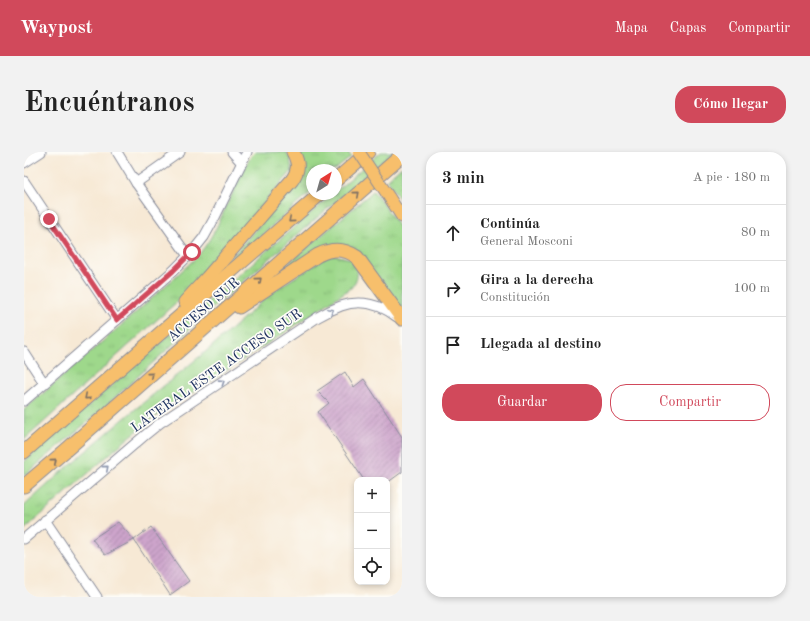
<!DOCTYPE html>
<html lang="es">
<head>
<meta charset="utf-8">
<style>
	:root { --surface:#fff; --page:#f2f2f2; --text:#222; --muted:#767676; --line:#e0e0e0; --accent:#d1495b }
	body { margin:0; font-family:"Old Standard TT",serif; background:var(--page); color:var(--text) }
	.controls { position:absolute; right:12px; bottom:12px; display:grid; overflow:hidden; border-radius:8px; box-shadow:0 2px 6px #0003 }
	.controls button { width:36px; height:36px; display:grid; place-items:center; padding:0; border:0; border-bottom:1px solid var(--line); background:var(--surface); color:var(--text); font:20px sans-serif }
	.compass { position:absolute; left:282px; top:12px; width:36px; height:36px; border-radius:50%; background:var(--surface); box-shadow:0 2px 6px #0003; rotate:37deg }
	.stop { position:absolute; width:12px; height:12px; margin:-9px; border:3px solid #d1495b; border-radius:50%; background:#fff }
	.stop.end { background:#d1495b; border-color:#fff; box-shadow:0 1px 4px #0008 }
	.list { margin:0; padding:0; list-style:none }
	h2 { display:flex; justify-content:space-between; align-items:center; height:52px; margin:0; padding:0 16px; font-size:17px }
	h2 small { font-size:13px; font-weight:400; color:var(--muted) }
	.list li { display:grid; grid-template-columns:26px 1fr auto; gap:12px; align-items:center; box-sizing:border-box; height:56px; padding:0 16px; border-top:1px solid var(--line) }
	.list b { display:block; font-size:15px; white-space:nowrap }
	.list p { margin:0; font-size:13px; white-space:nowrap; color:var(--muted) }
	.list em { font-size:13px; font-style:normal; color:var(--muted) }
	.actions { display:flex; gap:8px; padding:12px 16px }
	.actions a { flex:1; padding:9px 0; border:1px solid var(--accent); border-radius:16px; text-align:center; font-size:14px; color:var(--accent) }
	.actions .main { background:var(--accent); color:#fff }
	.icon { flex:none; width:22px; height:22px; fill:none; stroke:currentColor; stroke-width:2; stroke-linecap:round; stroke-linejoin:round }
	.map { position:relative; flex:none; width:378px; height:445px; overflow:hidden; border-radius:16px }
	header { display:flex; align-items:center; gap:24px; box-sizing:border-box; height:56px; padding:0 20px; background:var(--accent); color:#fff }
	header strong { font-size:19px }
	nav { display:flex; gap:22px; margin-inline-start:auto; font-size:14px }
	.intro { display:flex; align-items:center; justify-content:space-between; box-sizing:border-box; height:96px; padding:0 24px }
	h1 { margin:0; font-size:28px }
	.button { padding:10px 18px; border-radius:16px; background:var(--accent); color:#fff; font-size:14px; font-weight:700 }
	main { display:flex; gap:24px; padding:0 24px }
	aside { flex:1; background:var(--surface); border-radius:16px; box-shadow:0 2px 6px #0003 }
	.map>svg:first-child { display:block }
</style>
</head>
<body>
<header>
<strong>Waypost</strong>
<nav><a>Mapa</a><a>Capas</a><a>Compartir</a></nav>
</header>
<div class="intro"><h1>Encuéntranos</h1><a class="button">Cómo llegar</a></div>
<main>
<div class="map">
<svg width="378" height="445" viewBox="0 0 378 445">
	<defs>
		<pattern id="grass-tufts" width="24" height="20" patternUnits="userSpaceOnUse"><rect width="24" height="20" fill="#9ed88b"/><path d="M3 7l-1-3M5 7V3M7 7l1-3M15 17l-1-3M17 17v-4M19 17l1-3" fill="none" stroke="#88ba7a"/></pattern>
		<pattern id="building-hatch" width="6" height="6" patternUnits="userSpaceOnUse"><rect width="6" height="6" fill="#cda4cb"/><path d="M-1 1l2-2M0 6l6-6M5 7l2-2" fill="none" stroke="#a686a8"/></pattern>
	</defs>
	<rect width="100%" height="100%" fill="#fdfcf7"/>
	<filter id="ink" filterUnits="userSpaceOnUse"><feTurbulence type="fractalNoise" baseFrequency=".025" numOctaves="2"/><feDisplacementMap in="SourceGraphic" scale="8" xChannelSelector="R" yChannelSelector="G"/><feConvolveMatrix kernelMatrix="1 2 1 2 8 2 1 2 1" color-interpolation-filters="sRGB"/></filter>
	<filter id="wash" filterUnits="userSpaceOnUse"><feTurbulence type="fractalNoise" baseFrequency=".012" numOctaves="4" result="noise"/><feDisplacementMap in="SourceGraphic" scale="16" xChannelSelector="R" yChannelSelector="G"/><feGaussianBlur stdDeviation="0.9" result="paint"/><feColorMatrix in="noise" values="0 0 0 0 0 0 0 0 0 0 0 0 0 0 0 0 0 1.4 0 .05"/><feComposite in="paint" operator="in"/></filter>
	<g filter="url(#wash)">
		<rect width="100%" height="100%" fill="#f7e9d5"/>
		<g fill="url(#grass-tufts)" stroke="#5c8474">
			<polygon points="231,0 262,0 266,6 268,19 156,147 0,288 0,258 118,155 174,104 184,90 192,76 223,11 228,3"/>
			<polygon points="272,0 324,0 327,5 311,18 288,18 288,39 189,126 266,38"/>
			<polygon points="357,0 369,0 191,154 76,259 0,324 0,310 184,149 309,42 312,42 312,39"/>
			<polygon points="378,14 378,51 363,27"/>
			<polygon points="349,39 358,50 378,80 378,160 323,96 249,125"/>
			<path d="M311,103L327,107C335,119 336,124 327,136L260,181L129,266L96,293L0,378V354L41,317L103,264L186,196L243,145L254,136L303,105Z"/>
		</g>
		<g id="blocks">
			<g fill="url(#building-hatch)">
				<polygon points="321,220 330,235 340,227 378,285 378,320 363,331 363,328 340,328 294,260 305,251 293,239"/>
				<polygon points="94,370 110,388 81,403 68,387"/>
				<polygon points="127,375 165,429 146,443 110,388"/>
			</g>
		</g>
	</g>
	<g filter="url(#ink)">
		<use href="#blocks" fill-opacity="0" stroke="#898c9a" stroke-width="1"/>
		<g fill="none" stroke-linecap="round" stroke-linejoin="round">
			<g stroke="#898c9a" stroke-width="11">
				<g id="minor">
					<polyline points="93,0 112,31 164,104"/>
					<polyline points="208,0 218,11"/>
					<polyline points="0,11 17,0"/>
					<polyline points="0,29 93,168"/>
					<polyline points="112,31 156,0"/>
					<polyline points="0,200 20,231"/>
					<polyline points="0,249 149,119 168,100 180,85 191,65 223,0"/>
					<polyline points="21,368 73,445"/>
					<path d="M0,387L120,284L136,271L294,165C301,161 309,157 317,154C337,147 357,153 373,165"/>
				</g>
			</g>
			<g stroke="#898c9a" stroke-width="13">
				<polyline id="major" points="365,45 378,65"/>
			</g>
			<g stroke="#898c9a" stroke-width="15">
				<g id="highway">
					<polyline points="312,28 344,0"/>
					<path d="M161,150L183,126L268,28C275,18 275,11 269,0"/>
					<path d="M215,155L294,103C308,96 320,96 333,105L378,167"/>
					<polyline points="0,300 296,42"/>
					<polyline points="0,334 42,298 378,3"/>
				</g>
			</g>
			<use href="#minor" stroke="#fff" stroke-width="9"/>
			<use href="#major" stroke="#f7bf6c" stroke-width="11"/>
			<use href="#highway" stroke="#f7bf6c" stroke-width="13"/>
			<g stroke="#898c9a" stroke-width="13" stroke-linecap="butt">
				<polyline id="major-bridge" points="335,0 365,45"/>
			</g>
			<use href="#major-bridge" stroke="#f7bf6c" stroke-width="11"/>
		</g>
		<defs><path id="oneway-chevron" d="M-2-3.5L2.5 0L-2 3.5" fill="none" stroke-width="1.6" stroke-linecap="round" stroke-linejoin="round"/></defs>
		<g stroke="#7e7064">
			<use href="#oneway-chevron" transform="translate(333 42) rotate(-41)"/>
			<use href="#oneway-chevron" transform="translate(267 68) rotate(139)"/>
			<use href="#oneway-chevron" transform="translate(235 128) rotate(-41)"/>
			<use href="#oneway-chevron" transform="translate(127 223) rotate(-41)"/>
			<use href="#oneway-chevron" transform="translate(63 245) rotate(139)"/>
			<use href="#oneway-chevron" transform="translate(30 309) rotate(-40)"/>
		</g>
		<g stroke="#8d97ae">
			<use href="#oneway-chevron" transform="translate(307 159) rotate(-27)"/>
			<use href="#oneway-chevron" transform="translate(198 230) rotate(-33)"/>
			<use href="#oneway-chevron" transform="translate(82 316) rotate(-41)"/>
		</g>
	</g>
	<g fill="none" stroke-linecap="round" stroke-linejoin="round" filter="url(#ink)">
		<polyline stroke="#d1495b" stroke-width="5" points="25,67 93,168 149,119 168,100"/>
	</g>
	<g text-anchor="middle" stroke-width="3.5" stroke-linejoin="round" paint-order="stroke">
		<g font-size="14" fill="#1b2f5e" stroke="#fdfcf7">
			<text transform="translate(179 157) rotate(-41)" y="5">ACCESO SUR</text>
			<text transform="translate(192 218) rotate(-35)" y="5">LATERAL ESTE ACCESO SUR</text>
		</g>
	</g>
</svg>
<div class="controls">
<button>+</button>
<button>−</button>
<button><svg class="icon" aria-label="locate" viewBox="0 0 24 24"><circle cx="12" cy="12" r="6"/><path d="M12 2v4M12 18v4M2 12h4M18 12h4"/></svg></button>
</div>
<svg class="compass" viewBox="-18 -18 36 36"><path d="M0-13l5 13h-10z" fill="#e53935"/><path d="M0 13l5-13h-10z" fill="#767676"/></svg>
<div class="stop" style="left:168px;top:100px"></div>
<div class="stop end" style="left:25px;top:67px"></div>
</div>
<aside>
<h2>3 min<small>A pie · 180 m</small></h2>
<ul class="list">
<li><svg class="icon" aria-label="ahead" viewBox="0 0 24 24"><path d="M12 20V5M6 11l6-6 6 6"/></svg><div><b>Continúa</b><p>General Mosconi</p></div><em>80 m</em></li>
<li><svg class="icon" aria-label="right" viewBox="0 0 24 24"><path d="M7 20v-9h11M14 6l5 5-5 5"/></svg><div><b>Gira a la derecha</b><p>Constitución</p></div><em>100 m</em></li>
<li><svg class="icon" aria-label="arrive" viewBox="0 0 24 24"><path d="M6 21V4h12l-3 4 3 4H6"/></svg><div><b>Llegada al destino</b></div></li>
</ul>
<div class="actions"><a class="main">Guardar</a><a>Compartir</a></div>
</aside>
</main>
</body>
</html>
